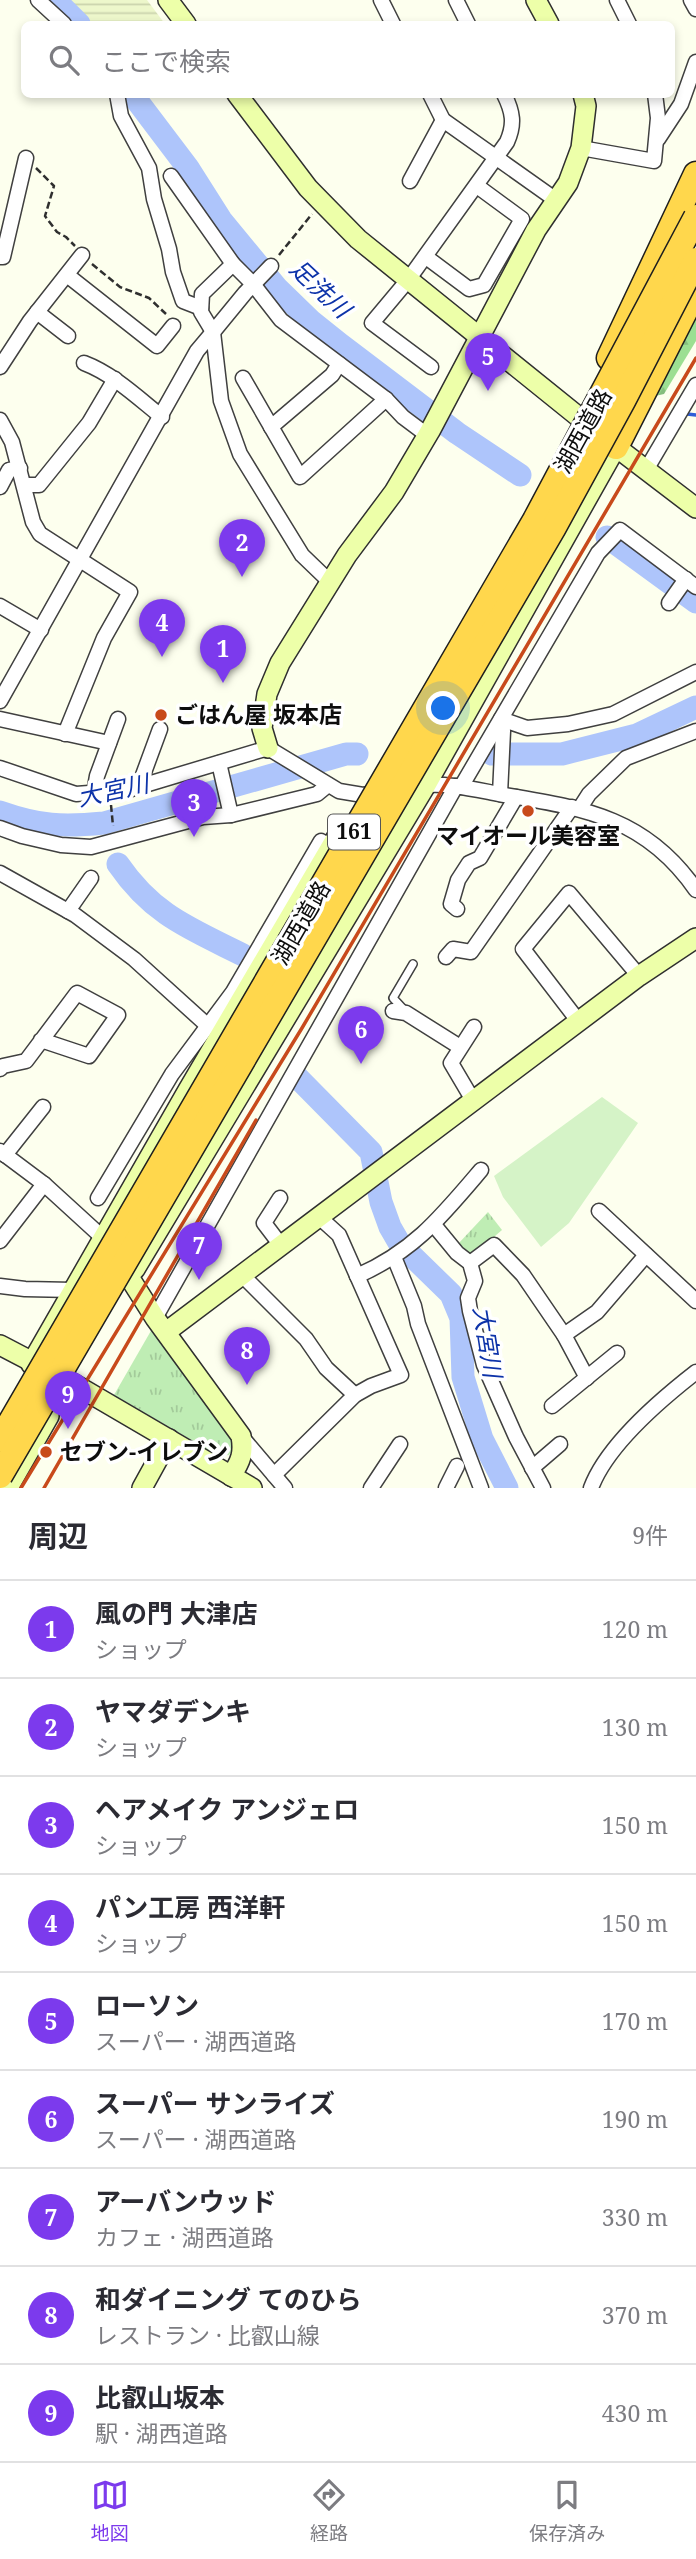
<!DOCTYPE html>
<html lang="ja">
<head>
<meta charset="utf-8">
<style>
	:root { --surface:#fff; --page:#f2f2f3; --text:#2b2b33; --muted:#7c7c81; --line:#e1e1e2; --accent:#7c3aed }
	body { margin:0; font-family:"Noto Serif","Noto Sans JP",serif; background:var(--page); color:var(--text) }
	.you { position:absolute; left:444px; top:709px; width:24px; height:24px; margin:-18px; border:5px solid #fff; border-radius:50%; background:#1a73e8; box-shadow:0 0 0 10px #1a73e833 }
	.badge { display:grid; place-items:center; width:46px; height:46px; border-radius:50%; background:var(--accent); color:#fff; font-size:23px; font-weight:700 }
	.pin { position:absolute; translate:-50% -58px; filter:drop-shadow(0 2px 4px #0008) }
	.pin::after { content:''; position:absolute; top:37px; width:24px; height:21px; background:inherit; clip-path:polygon(0 0,100% 0,50% 100%) }
	.list { margin:0; padding:0; list-style:none }
	h2 { display:flex; justify-content:space-between; align-items:center; height:91px; margin:0; padding:0 28px; font-size:30px }
	h2 small { font-size:23px; font-weight:400; color:var(--muted) }
	.list li { display:grid; grid-template-columns:46px 1fr auto; gap:21px; align-items:center; box-sizing:border-box; height:98px; padding:0 28px; border-top:2px solid var(--line) }
	.list b { display:block; font-size:26px; white-space:nowrap }
	.list p { margin:0; font-size:23px; white-space:nowrap; color:var(--muted) }
	.list em { font-size:23px; font-style:normal; color:var(--muted) }
	.icon { flex:none; width:38px; height:38px; fill:none; stroke:currentColor; stroke-width:2; stroke-linecap:round; stroke-linejoin:round }
	.map { position:relative; flex:none; width:696px; height:1488px; overflow:hidden }
	.search { position:absolute; background:var(--surface); box-shadow:0 4px 10px #0003; left:21px; right:21px; top:21px; height:77px; display:flex; align-items:center; gap:18px; box-sizing:border-box; padding:0 24px; border-radius:10px; color:var(--muted); font-size:26px }
	.sheet { height:973px; background:var(--surface) }
	nav { display:flex; justify-content:space-around; align-items:center; box-sizing:border-box; height:98px; border-top:2px solid var(--line); background:var(--surface); font-size:19px; color:var(--muted) }
	nav a { display:grid; justify-items:center; gap:4px }
	nav .on { color:var(--accent) }
	.map>svg:first-child { display:block }
</style>
</head>
<body>
<div class="map">
<svg width="696" height="1488" viewBox="0 0 696 1488">
	<defs>
		<pattern id="farmland-rules" width="6" height="5" patternUnits="userSpaceOnUse" patternTransform="scale(1.75)"><rect width="6" height="5" fill="#edf7cb"/><path d="M0 2.5h6" fill="none" stroke="#cad3ad"/></pattern>
		<pattern id="forest-firs" width="22" height="20" patternUnits="userSpaceOnUse" patternTransform="scale(1.75)"><rect width="22" height="20" fill="#9cdf92"/><path d="M5 1l3.5 6h-7zM16 11l3.5 6h-7z" fill="#85be7d"/></pattern>
		<pattern id="park-tufts" width="24" height="20" patternUnits="userSpaceOnUse" patternTransform="scale(1.75)"><rect width="24" height="20" fill="#bfedb4"/><path d="M3 7l-1-3M5 7V3M7 7l1-3M15 17l-1-3M17 17v-4M19 17l1-3" fill="none" stroke="#a3ca9a"/></pattern>
	</defs>
	<rect width="100%" height="100%" fill="#fdffee"/>
	<polygon fill="url(#farmland-rules)" points="65,0 147,0 165,24 87,24"/>
	<polygon fill="url(#forest-firs)" points="696,311 696,341 664,394 655,396"/>
	<g fill="url(#park-tufts)">
		<polygon points="488,1212 502,1230 473,1255 465,1255 458,1244"/>
		<polygon points="152,1329 234,1440 234,1448 229,1455 219,1456 114,1395"/>
	</g>
	<polygon fill="#d5f3c7" points="602,1097 638,1123 569,1223 541,1247 503,1197 494,1176"/>
	<g fill="none" stroke-linecap="round" stroke-linejoin="round">
		<polyline stroke="#2f5ed7" stroke-width="3.5" points="687,414 696,415"/>
		<g stroke="#aec5fb" stroke-width="23">
			<polyline points="55,0 79,24"/>
			<polyline points="132,94 188,168 221,220 277,288 311,321 341,345 457,433 520,475"/>
			<polyline points="607,537 696,602"/>
			<polyline points="492,754 562,754 637,735 696,707"/>
			<path d="M0,812C40,826 62,827 104,823L346,754H357"/>
			<path d="M118,864C153,915 189,928 243,955"/>
			<polyline points="297,1077 371,1152 381,1202 390,1227 401,1246"/>
			<polyline points="412,1256 451,1294 461,1318 463,1377 482,1439 507,1488"/>
		</g>
		<g stroke="#404040" stroke-width="10">
			<polyline id="lane" points="406,1012 393,998 413,964"/>
		</g>
		<g stroke="#404040" stroke-width="17">
			<g id="street">
				<polyline points="38,0 64,24"/>
				<polyline points="381,0 393,24"/>
				<polyline points="456,0 468,24"/>
				<polyline points="617,0 629,24"/>
				<polyline points="691,0 696,9"/>
				<polyline points="117,94 121,116 149,168 154,199 169,249 173,272 183,301 201,308"/>
				<polyline points="430,94 443,120 556,200"/>
				<polyline points="658,139 681,104 696,62"/>
				<polyline points="581,148 654,161 658,118 655,94"/>
				<polyline points="171,176 233,264 253,284 281,320 386,399 403,417 427,435"/>
				<polyline points="410,181 443,120"/>
				<polyline points="0,257 3,257 26,158"/>
				<polyline points="426,257 469,289 484,285 522,219 477,186"/>
				<polyline points="233,264 202,294 201,312 213,332 245,293 271,266"/>
				<polyline points="67,275 157,346 173,326"/>
				<polyline points="37,312 68,336"/>
				<path d="M84,363C113,374 137,397 162,417"/>
				<polyline points="0,367 30,321 82,255"/>
				<path d="M431,367L372,323L408,280L507,142C515,124 513,112 504,94"/>
				<polyline points="243,378 300,477 386,399"/>
				<polyline points="0,420 12,442 33,522 40,534 130,592 104,638 65,734"/>
				<polyline points="271,427 332,375 339,364"/>
				<polyline points="646,470 696,385"/>
				<polyline points="24,485 39,485 89,423 115,379"/>
				<polyline points="0,487 9,470 20,468"/>
				<polyline points="669,603 686,579"/>
				<polyline points="0,606 41,630"/>
				<polyline points="0,701 197,351 213,332 221,401 240,454 302,555 329,581"/>
				<polyline points="0,719 109,743"/>
				<polyline points="219,763 231,815"/>
				<polyline points="0,768 76,794 128,790 268,748 339,791 363,795 378,792"/>
				<polyline points="139,786 160,729"/>
				<path d="M419,786C445,782 473,789 499,794C582,808 645,816 696,890"/>
				<polyline points="461,787 598,553 620,530 696,587"/>
				<polyline points="94,793 97,776 118,719"/>
				<polyline points="500,794 503,731 501,719 527,728 568,724 613,714 696,672"/>
				<polyline points="580,808 589,794 626,758 696,731"/>
				<polyline points="0,828 22,836 61,845 91,847 203,817 231,815 317,794 328,785"/>
				<polyline points="0,873 75,915 134,959 208,1026"/>
				<polyline points="457,909 451,904 458,880 469,863 480,858 516,797"/>
				<polyline points="68,911 91,878"/>
				<polyline points="446,957 453,949 471,952 572,807"/>
				<polyline points="393,1011 406,1013 460,1047"/>
				<polyline points="579,1022 523,949 569,893 639,976"/>
				<polyline points="474,1027 451,1063 474,1102"/>
				<polyline points="0,1069 3,1066 26,1061 77,993 118,1015 89,1056 41,1040"/>
				<polyline points="0,1151 44,1184 102,1237"/>
				<polyline points="5,1155 43,1107"/>
				<polyline points="98,1198 172,1074 233,992 321,841 331,848"/>
				<polyline points="599,1211 696,1301"/>
				<polyline points="434,1225 457,1253 470,1263 475,1281 468,1298 470,1311 484,1365 516,1437 543,1488"/>
				<polyline points="0,1241 44,1184"/>
				<polyline points="280,1244 264,1223 280,1198"/>
				<polyline points="394,1257 414,1306 418,1324 481,1488"/>
				<polyline points="470,1263 494,1245 523,1275 564,1335 597,1312 646,1255"/>
				<polyline points="241,1274 306,1339 326,1368 355,1395"/>
				<path d="M357,1276C414,1251 441,1217 481,1170"/>
				<polyline points="0,1286 25,1289 73,1290"/>
				<polyline points="155,1318 456,786"/>
				<polyline points="564,1335 587,1378"/>
				<polyline points="552,1406 617,1353"/>
				<polyline points="241,1436 285,1488"/>
				<polyline points="532,1468 560,1444"/>
				<polyline points="274,1475 355,1395 371,1386 401,1375 339,1235 318,1216"/>
				<polyline points="371,1488 400,1444"/>
				<polyline points="446,1488 457,1466"/>
				<path d="M591,1488C607,1445 660,1400 696,1372"/>
			</g>
		</g>
		<g stroke="#2f2f2f" stroke-width="22">
			<g id="secondary">
				<polyline points="168,0 186,24"/>
				<polyline points="536,0 549,24"/>
				<polyline points="237,94 308,188 358,239 616,447 696,508"/>
				<polyline points="268,748 262,728 267,694 280,663 347,555 394,492 430,431 536,230 568,183 581,148 586,106 583,94"/>
				<path d="M119,1261L155,1318L241,1436C244,1453 241,1461 231,1476"/>
				<polyline points="135,1269 426,785 616,447"/>
				<polyline points="166,1332 639,976 696,938"/>
				<polyline points="0,1345 69,1381 252,1488"/>
				<polyline points="31,1364 188,1090 339,833"/>
				<polyline points="8,1488 49,1416"/>
				<polyline points="142,1488 169,1439"/>
			</g>
		</g>
		<g stroke="#1e1e1e" stroke-width="27">
			<g id="highway">
				<polyline points="609,358 696,174"/>
				<polyline points="616,447 696,290"/>
			</g>
		</g>
		<g stroke="#2f2f2f" stroke-width="2.5" stroke-dasharray="7 3.5" stroke-linecap="butt">
			<polyline points="36,168 54,186 45,216 57,232 66,237 75,246"/>
			<polyline points="279,255 312,214"/>
			<polyline points="92,264 120,287 149,298 166,314"/>
			<polyline points="111,805 113,826"/>
		</g>
		<use href="#lane" stroke="#fff" stroke-width="7"/>
		<use href="#street" stroke="#fff" stroke-width="14"/>
		<use href="#secondary" stroke="#edffa9" stroke-width="19"/>
		<use href="#highway" stroke="#ffd74c" stroke-width="24"/>
		<g stroke="#c84a1b" stroke-width="3.5">
			<polyline points="21,1488 302,1028 696,358"/>
			<polyline points="44,1488 256,1120"/>
		</g>
		<g stroke="#1e1e1e" stroke-width="27" stroke-linecap="butt">
			<g id="highway-bridge">
				<polyline points="0,1440 535,520 696,217"/>
				<polyline points="0,1476 553,529 623,401 696,260"/>
			</g>
		</g>
		<use href="#highway-bridge" stroke="#ffd74c" stroke-width="24"/>
	</g>
	<g fill="#c84a1b" stroke="#fff" stroke-width="2.5">
		<circle cx="161" cy="715" r="7"/>
		<circle cx="528" cy="811" r="7"/>
		<circle cx="46" cy="1452" r="7"/>
	</g>
	<g text-anchor="middle" stroke-width="7" stroke-linejoin="round" paint-order="stroke">
		<rect fill="#fff" stroke="#565656" stroke-width="2" x="328" y="814.5" width="52" height="35" rx="5"/>
		<g font-size="21" font-weight="bold" fill="#0d0d0d">
			<text x="354" y="839">161</text>
		</g>
		<g font-size="23" fill="#0d0d0d" stroke="#fff">
			<text transform="translate(583 431) rotate(-61)" y="8">湖西道路</text>
			<text transform="translate(301 923) rotate(-60)" y="8">湖西道路</text>
		</g>
		<g font-size="23" font-weight="bold" fill="#0d0d0d" stroke="#fff" text-anchor="start">
			<text x="175" y="723">ごはん屋 坂本店</text>
			<text x="528" y="844" text-anchor="middle">マイオール美容室</text>
			<text x="60" y="1460">セブン-イレブン</text>
		</g>
		<g font-size="24" font-style="italic" fill="#0d33a9" stroke="#fff">
			<text transform="translate(320 289) rotate(43)" y="8">足洗川</text>
			<text transform="translate(113 791) rotate(-12)" y="8">大宮川</text>
			<text transform="translate(487 1342) rotate(81)" y="8">大宮川</text>
		</g>
	</g>
</svg>
<div class="you"></div>
<div class="pin badge" style="left:223px;top:683px">1</div>
<div class="pin badge" style="left:242px;top:577px">2</div>
<div class="pin badge" style="left:194px;top:837px">3</div>
<div class="pin badge" style="left:162px;top:657px">4</div>
<div class="pin badge" style="left:488px;top:391px">5</div>
<div class="pin badge" style="left:361px;top:1064px">6</div>
<div class="pin badge" style="left:199px;top:1280px">7</div>
<div class="pin badge" style="left:247px;top:1385px">8</div>
<div class="pin badge" style="left:68px;top:1429px">9</div>
<div class="search"><svg class="icon" aria-label="search" viewBox="0 0 24 24"><circle cx="10" cy="10" r="6"/><path d="M15 15l6 6"/></svg>ここで検索</div>
</div>
<section class="sheet">
<h2>周辺<small>9件</small></h2>
<ul class="list">
<li><span class="badge">1</span><div><b>風の門 大津店</b><p>ショップ</p></div><em>120 m</em></li>
<li><span class="badge">2</span><div><b>ヤマダデンキ</b><p>ショップ</p></div><em>130 m</em></li>
<li><span class="badge">3</span><div><b>ヘアメイク アンジェロ</b><p>ショップ</p></div><em>150 m</em></li>
<li><span class="badge">4</span><div><b>パン工房 西洋軒</b><p>ショップ</p></div><em>150 m</em></li>
<li><span class="badge">5</span><div><b>ローソン</b><p>スーパー · 湖西道路</p></div><em>170 m</em></li>
<li><span class="badge">6</span><div><b>スーパー サンライズ</b><p>スーパー · 湖西道路</p></div><em>190 m</em></li>
<li><span class="badge">7</span><div><b>アーバンウッド</b><p>カフェ · 湖西道路</p></div><em>330 m</em></li>
<li><span class="badge">8</span><div><b>和ダイニング てのひら</b><p>レストラン · 比叡山線</p></div><em>370 m</em></li>
<li><span class="badge">9</span><div><b>比叡山坂本</b><p>駅 · 湖西道路</p></div><em>430 m</em></li>
</ul>
</section>
<nav>
<a class="on"><svg class="icon" aria-label="map" viewBox="0 0 24 24"><path d="M3 6l6-2 6 2 6-2v14l-6 2-6-2-6 2zM9 4v14M15 6v14"/></svg>地図</a>
<a><svg class="icon" aria-label="directions" viewBox="0 0 24 24"><path d="M12 3l9 9-9 9-9-9zM9 14v-3h6M13 9l2 2-2 2"/></svg>経路</a>
<a><svg class="icon" aria-label="saved" viewBox="0 0 24 24"><path d="M7 4h10v16l-5-4-5 4z"/></svg>保存済み</a>
</nav>
</body>
</html>
